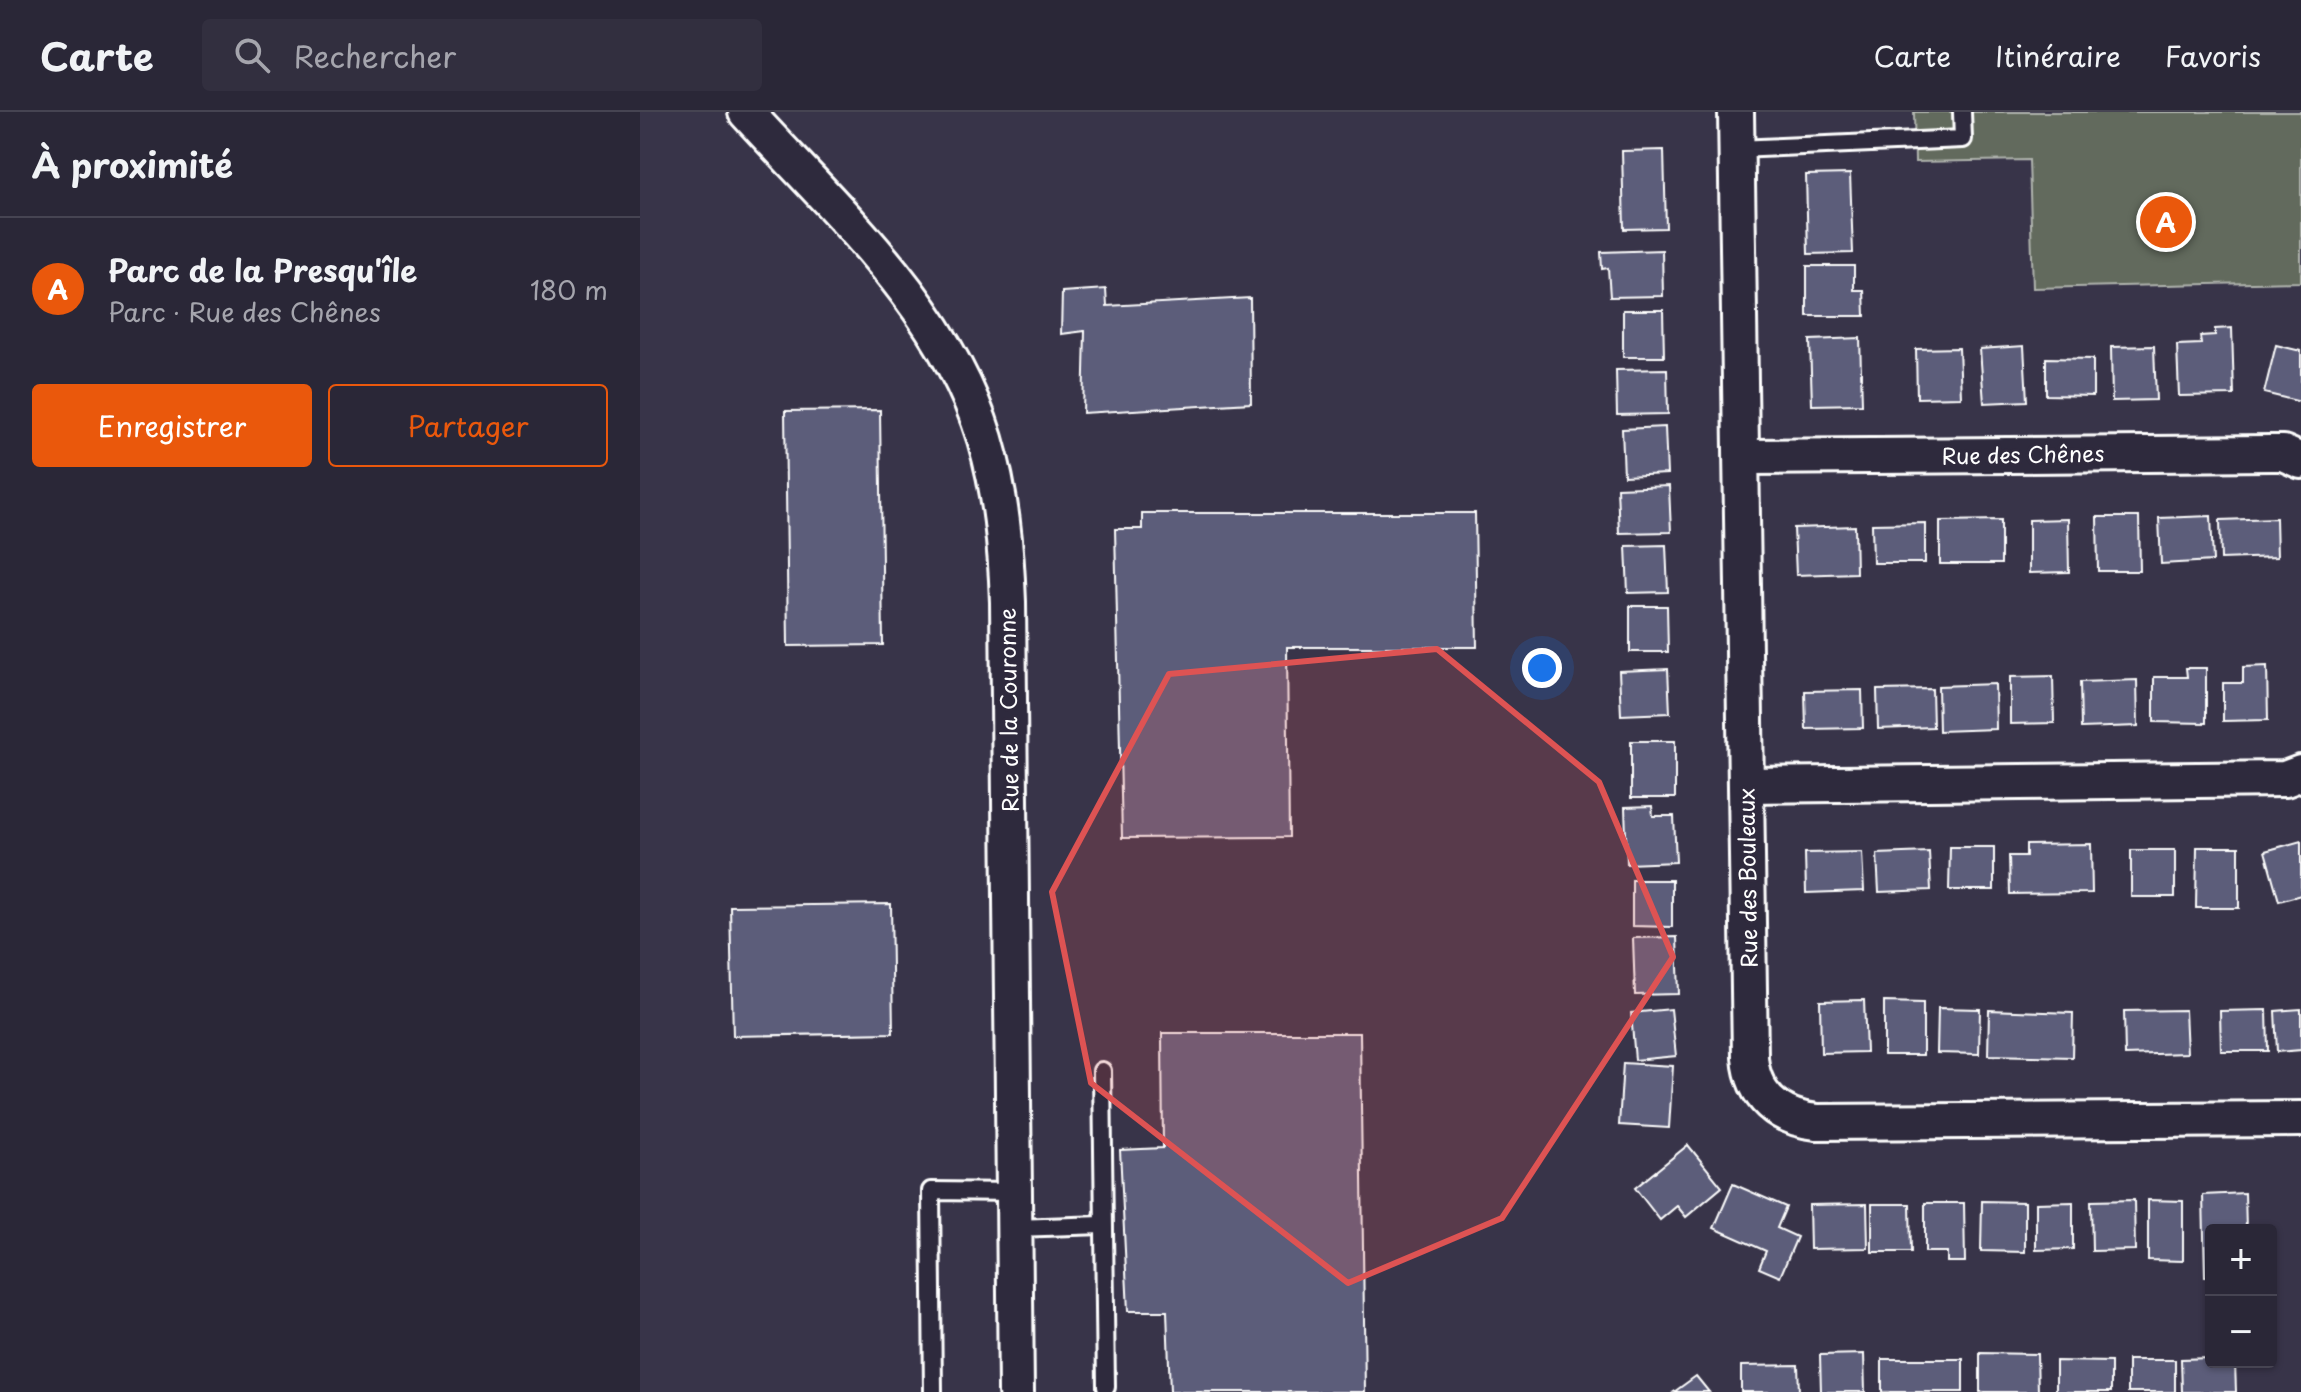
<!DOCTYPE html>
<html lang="fr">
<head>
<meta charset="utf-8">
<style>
	:root { --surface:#2a2737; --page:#322f3f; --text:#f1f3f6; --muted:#a5a5ad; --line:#464452; --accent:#ea580c }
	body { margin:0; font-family:"Playpen Sans",sans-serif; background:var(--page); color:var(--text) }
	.controls { position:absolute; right:24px; bottom:24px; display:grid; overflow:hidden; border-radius:8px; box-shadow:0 2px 6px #0004 }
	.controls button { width:72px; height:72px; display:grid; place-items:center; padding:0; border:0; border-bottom:2px solid var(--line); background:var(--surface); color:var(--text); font:40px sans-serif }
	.you { position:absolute; left:902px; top:556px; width:28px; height:28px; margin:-20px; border:6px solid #fff; border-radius:50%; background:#1a73e8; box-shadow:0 0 0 12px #1a73e833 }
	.badge { display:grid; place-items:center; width:52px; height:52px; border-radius:50%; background:var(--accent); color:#fff; font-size:26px; font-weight:700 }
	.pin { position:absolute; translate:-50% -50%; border:4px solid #fff; box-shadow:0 2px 8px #0006 }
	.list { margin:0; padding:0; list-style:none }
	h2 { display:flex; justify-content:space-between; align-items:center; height:104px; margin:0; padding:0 32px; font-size:34px }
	h2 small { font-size:26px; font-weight:400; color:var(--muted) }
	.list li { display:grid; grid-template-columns:52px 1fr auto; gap:24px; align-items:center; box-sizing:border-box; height:144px; padding:0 32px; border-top:2px solid var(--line) }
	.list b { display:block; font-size:30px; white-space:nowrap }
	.list p { margin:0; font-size:26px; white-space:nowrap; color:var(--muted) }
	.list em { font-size:26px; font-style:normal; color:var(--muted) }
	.actions { display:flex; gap:16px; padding:24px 32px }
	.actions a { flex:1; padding:18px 0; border:2px solid var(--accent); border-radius:8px; text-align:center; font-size:28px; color:var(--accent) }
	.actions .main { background:var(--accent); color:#fff }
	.icon { flex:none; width:44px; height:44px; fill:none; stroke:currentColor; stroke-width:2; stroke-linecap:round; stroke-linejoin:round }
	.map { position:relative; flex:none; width:1661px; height:1280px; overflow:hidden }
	header { display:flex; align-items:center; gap:48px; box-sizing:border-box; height:112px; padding:0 40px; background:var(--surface); border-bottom:2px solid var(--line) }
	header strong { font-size:38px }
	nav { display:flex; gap:44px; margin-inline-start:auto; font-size:28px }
	.search { width:560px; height:72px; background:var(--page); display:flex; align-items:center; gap:20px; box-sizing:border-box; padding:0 28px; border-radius:8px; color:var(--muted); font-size:30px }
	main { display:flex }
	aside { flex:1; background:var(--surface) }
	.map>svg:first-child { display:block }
</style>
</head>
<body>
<header>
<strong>Carte</strong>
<div class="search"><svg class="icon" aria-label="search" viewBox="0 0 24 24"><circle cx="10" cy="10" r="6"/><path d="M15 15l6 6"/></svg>Rechercher</div>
<nav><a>Carte</a><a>Itinéraire</a><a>Favoris</a></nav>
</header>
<main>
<aside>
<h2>À proximité<small></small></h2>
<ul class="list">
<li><span class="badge">A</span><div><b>Parc de la Presqu'île</b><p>Parc · Rue des Chênes</p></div><em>180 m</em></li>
</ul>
<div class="actions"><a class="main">Enregistrer</a><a>Partager</a></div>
</aside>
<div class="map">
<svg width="1661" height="1280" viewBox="0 0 1661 1280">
	<rect width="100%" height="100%" fill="#383449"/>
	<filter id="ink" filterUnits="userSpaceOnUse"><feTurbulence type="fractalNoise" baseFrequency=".0125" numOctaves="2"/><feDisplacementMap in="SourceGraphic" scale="16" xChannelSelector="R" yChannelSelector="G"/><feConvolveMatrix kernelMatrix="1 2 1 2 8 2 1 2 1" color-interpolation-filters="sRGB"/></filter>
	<g filter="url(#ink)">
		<polygon fill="#626a5d" stroke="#b0b4ae" stroke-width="2" points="1274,0 1661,0 1661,170 1393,176 1389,48 1275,50"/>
		<g fill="#5c5d7a" stroke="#fff" stroke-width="2">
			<polygon points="1024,38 1026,116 984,117 982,39"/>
			<polygon points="1210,62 1213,141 1168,142 1166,63"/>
			<polygon points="1022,138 1023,184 970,185 968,156 962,157 961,140"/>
			<polygon points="1167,154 1214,154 1214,178 1224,178 1225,204 1167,204"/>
			<polygon points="466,177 467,194 610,186 611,291 443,301 445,219 421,222 422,180"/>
			<polygon points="983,198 1023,198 1024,245 983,245"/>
			<polygon points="1592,216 1594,283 1539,284 1537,233 1561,232 1560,224 1575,223 1575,217"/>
			<polygon points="1220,226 1222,292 1172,293 1170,228"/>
			<polygon points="1636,233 1661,239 1661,290 1624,281"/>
			<polygon points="1384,234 1387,289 1344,291 1340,237"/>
			<polygon points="1514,234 1516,288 1472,289 1471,235"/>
			<polygon points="1319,236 1321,285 1277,286 1276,237"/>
			<polygon points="1406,246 1453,247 1453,284 1406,283"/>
			<polygon points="1027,257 1028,302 977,303 976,258"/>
			<polygon points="240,298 243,533 148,534 145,299"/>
			<polygon points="1025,315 1027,362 984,364 982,317"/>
			<polygon points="1029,374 1031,420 979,421 977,376"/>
			<polygon points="502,401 835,401 837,535 647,535 649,725 482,726 475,417 502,417"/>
			<polygon points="1571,404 1573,449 1521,452 1519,406"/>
			<polygon points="1457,405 1499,405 1500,459 1458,459"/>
			<polygon points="1636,406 1637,445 1581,447 1580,408"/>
			<polygon points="1428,407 1429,460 1389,461 1389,408"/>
			<polygon points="1361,408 1361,452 1300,452 1300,409"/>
			<polygon points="1285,411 1285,451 1233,451 1232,412"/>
			<polygon points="1215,414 1216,461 1156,463 1154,416"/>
			<polygon points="1026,433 1028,480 988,481 986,434"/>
			<polygon points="990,494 1027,494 1028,540 990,540"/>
			<polygon points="1627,554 1628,608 1583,609 1583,571 1603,571 1603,555"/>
			<polygon points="1546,556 1566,556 1566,611 1514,610 1514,565 1547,565"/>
			<polygon points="1028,557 1030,601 981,603 979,559"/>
			<polygon points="1413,564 1414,611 1370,612 1370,565"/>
			<polygon points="1497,568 1498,614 1441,616 1440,570"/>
			<polygon points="1355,572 1356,617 1299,619 1298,574"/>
			<polygon points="1292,577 1293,615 1238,617 1237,578"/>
			<polygon points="1222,578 1223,616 1166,617 1165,579"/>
			<rect x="991" y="629" width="44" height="57"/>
			<polygon points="1012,694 1013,704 1034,704 1036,750 987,752 985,695"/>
			<polygon points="1661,729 1661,783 1639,789 1625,739"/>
			<polygon points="1451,732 1452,781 1370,782 1369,744 1386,744 1386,733"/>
			<polygon points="1310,735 1354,735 1354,778 1309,778"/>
			<polygon points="1557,735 1599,735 1599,796 1556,796"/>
			<rect x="1491" y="738" width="44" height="47"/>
			<polygon points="1222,740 1224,779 1166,781 1165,741"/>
			<polygon points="1289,740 1291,778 1239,780 1237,742"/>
			<polygon points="992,768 1032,768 1032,815 992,814"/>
			<polygon points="251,792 253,921 93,924 90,794"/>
			<polygon points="1037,825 1039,882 995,883 993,826"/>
			<polygon points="1224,888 1226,940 1181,941 1180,889"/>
			<polygon points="1244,890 1283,891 1283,943 1244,943"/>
			<polygon points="1298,896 1340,897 1339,942 1297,941"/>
			<polygon points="1031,897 1036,944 995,948 991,901"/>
			<polygon points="1661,897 1661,938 1637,940 1635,899"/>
			<polygon points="1349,898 1433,901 1432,945 1348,943"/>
			<polygon points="1545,898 1547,941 1485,943 1484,899"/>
			<polygon points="1627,898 1628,939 1581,939 1580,899"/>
			<polygon points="522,921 720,921 725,1280 530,1280 527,1199 488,1199 480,1038 523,1036"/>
			<polygon points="983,951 1033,954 1029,1016 979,1013"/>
			<polygon points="1048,1033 1082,1075 1046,1105 1037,1094 1020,1108 995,1076"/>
			<polygon points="1093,1072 1146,1095 1137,1116 1157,1125 1140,1165 1119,1156 1126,1139 1074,1116"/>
			<polygon points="1605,1081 1606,1118 1571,1118 1571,1165 1565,1165 1563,1083"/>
			<polygon points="1494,1088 1495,1138 1452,1139 1451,1089"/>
			<polygon points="1508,1088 1543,1089 1543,1149 1508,1148"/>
			<polygon points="1342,1089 1385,1090 1385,1140 1341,1139"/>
			<polygon points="1433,1090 1433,1137 1396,1138 1396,1091"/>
			<polygon points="1285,1091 1324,1091 1325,1150 1307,1150 1307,1140 1285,1140"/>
			<polygon points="1227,1092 1228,1136 1170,1137 1169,1093"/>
			<polygon points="1232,1092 1270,1092 1271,1140 1232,1140"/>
			<polygon points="1570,1233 1571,1250 1595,1250 1596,1280 1542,1280 1541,1247 1570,1246"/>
			<polygon points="1340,1241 1397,1242 1398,1280 1340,1280"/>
			<polygon points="1224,1242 1225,1280 1181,1280 1180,1243"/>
			<rect x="1242" y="1247" width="81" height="33"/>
			<rect x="1488" y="1248" width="47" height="32"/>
			<polygon points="1416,1249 1471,1250 1471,1280 1416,1280"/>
			<polygon points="1158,1253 1159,1280 1101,1280 1101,1254"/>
			<polygon points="1056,1264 1069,1280 1034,1280"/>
		</g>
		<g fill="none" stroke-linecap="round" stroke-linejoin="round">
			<g stroke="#fff" stroke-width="22">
				<g id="lane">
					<polyline points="1097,37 1323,27 1322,0"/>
					<polyline points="462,959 466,1275"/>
					<polyline points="375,1116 463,1113"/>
					<polyline points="293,1280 291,1079 375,1080"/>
				</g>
			</g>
			<g stroke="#fff" stroke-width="40">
				<g id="street">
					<path d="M106,0C196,99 305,195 345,327C361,381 366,435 368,490L376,1280"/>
					<path d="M1096,0L1110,945C1113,985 1139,1006 1177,1010L1661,1007"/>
					<polyline points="1103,345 1631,341 1643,341 1661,349"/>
					<polyline points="1107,673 1645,667 1661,661"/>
				</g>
			</g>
			<use href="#lane" stroke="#2f2a3d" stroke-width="16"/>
			<use href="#street" stroke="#2f2a3d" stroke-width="34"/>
		</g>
	</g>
	<path fill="#de5353" fill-opacity="0.2" stroke="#de5353" stroke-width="6" stroke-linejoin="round" d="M797,537L959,670L1033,845L862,1106L708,1171L451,971L412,780L529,562Z"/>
	<g text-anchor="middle" stroke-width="6" stroke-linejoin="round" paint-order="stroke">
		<g font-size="22" fill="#fff" stroke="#2f2a3d">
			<text transform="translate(1383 343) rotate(-1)" y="8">Rue des Chênes</text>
			<text transform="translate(369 598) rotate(-91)" y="8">Rue de la Couronne</text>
			<text transform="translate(1108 766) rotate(-91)" y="8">Rue des Bouleaux</text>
		</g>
	</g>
</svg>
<div class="controls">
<button>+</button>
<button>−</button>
</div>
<div class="you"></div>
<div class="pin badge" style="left:1526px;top:110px">A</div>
</div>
</main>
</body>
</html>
